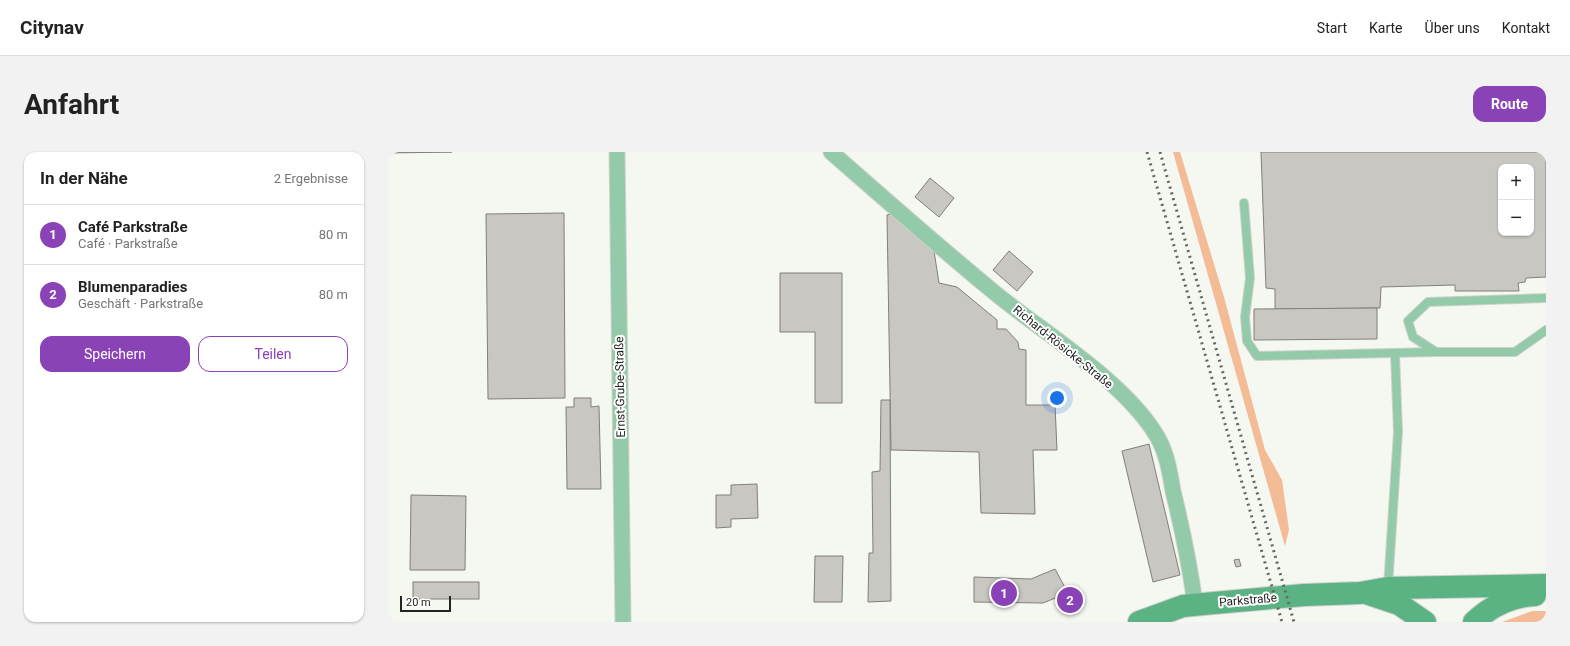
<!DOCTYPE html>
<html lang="de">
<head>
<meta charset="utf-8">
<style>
	:root { --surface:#fff; --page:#f2f2f2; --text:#222; --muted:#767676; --line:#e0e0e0; --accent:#8a43b6 }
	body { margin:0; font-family:Roboto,sans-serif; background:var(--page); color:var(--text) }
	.controls { position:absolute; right:12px; top:12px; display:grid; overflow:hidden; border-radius:8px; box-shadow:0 1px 3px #0004 }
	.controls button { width:36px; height:36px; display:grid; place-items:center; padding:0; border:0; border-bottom:1px solid var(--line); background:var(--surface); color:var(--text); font:20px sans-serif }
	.scale { position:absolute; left:12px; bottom:10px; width:51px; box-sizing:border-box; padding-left:4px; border:2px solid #242523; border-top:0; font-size:11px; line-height:14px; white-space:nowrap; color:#242523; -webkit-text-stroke:3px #fff; paint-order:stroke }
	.you { position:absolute; left:669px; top:246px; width:14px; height:14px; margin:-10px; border:3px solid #fff; border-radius:50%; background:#1a73e8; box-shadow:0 0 0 6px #1a73e833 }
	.badge { display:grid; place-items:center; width:26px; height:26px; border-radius:50%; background:var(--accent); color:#fff; font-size:13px; font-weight:700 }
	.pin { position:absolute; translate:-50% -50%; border:2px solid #fff; box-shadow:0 1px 4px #0006 }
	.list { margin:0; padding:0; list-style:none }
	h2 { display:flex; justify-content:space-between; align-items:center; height:52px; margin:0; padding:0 16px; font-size:17px }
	h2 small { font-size:13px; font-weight:400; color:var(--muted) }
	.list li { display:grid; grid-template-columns:26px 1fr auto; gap:12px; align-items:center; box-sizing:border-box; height:60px; padding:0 16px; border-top:1px solid var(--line) }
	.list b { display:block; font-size:15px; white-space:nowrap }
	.list p { margin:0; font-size:13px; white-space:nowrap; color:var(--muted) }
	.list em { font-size:13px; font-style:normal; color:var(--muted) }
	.actions { display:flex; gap:8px; padding:12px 16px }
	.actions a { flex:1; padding:9px 0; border:1px solid var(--accent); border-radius:12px; text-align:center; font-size:14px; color:var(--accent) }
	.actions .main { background:var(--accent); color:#fff }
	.map { position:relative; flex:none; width:1158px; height:470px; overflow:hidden; border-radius:12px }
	header { display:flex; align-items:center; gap:24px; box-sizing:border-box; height:56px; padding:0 20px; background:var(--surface); border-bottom:1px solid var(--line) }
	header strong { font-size:19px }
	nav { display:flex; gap:22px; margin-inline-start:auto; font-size:14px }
	.intro { display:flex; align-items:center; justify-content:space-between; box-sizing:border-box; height:96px; padding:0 24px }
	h1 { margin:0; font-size:28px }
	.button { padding:10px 18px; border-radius:12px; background:var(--accent); color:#fff; font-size:14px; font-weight:700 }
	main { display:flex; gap:24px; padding:0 24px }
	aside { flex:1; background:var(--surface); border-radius:12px; box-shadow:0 1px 3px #0004 }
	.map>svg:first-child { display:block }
</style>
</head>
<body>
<header>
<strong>Citynav</strong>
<nav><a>Start</a><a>Karte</a><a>Über uns</a><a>Kontakt</a></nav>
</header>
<div class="intro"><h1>Anfahrt</h1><a class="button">Route</a></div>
<main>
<aside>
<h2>In der Nähe<small>2 Ergebnisse</small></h2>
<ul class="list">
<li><span class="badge">1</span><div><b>Café Parkstraße</b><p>Café · Parkstraße</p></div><em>80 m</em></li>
<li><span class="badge">2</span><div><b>Blumenparadies</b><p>Geschäft · Parkstraße</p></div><em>80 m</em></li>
</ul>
<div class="actions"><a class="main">Speichern</a><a>Teilen</a></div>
</aside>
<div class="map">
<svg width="1158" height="470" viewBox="0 0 1158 470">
	<rect width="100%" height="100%" fill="#f5f7f1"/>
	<g fill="#f3bb96">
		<polygon points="785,0 792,0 836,145 877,298 894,328 901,378 897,394"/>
		<polygon points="1144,459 1158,459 1158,470 1114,470"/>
	</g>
	<g fill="#c9c7c1" stroke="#817f79" fill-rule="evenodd">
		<polygon points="0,0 64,0 0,1"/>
		<path d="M873,0H1158V125L1138,126L1137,130L1130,131L1131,139H1067V133L993,135L992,156L887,157V137L878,136ZM1113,15H1143V81H1113Z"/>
		<polygon points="542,26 566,46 551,65 527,45"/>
		<polygon points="176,61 177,246 100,247 98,62"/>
		<polygon points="505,61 546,99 551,131 569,135 609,168 609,177 618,177 630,190 631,197 638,198 638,253 667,253 669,298 645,298 647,362 593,361 591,300 503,298 499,63"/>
		<polygon points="621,99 645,120 629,139 605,118"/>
		<polygon points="392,121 454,121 454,251 427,251 427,180 392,180"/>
		<polygon points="989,156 989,187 866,188 866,157"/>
		<polygon points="186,246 203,246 203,255 211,254 213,337 179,337 178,255 186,255"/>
		<polygon points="493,248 502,248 503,449 480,450 481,401 485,401 484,320 492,319"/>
		<polygon points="761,292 792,423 765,430 734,299"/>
		<polygon points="369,332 370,366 343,367 343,375 328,376 328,343 343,343 343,333"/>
		<polygon points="23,343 78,344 77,418 22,418"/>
		<polygon points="427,404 455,404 454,450 426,450"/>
		<polygon points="851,407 853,414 848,415 846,408"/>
		<polygon points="667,417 680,441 655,451 586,450 586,425 643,427"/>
		<rect x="25" y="430" width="66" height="17"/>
		<polygon points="686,438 694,450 675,452 671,445"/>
	</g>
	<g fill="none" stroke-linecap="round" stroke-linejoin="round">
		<g stroke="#cfd1cc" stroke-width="10">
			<g id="lane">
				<polyline points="856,51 862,126 857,165 859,189 869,204 1048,200"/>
				<polyline points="1158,146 1040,150 1020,169 1025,185 1048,200 1127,200 1158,178"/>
				<polyline points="1000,435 1010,280 1007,201"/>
			</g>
		</g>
		<g stroke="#cfd1cc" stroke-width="17">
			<g id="street">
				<polyline points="229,0 235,470"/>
				<path d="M443,0C497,47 551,95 607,141C656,181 739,231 770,286C779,302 782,321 785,339C794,376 802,414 807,452"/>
			</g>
		</g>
		<g stroke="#cfd1cc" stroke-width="24">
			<g id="secondary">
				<polyline points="981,442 1011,452 1037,470"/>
				<polyline points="751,470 795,454 826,451 916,443 972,441 1000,436 1158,433"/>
				<path d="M1086,470C1103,454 1124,444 1147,443"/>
			</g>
		</g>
		<use href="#lane" stroke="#93caa9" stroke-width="8"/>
		<use href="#street" stroke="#93caa9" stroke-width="15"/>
		<use href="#secondary" stroke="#5bb383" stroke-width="22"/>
		<g stroke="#656663" stroke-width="3" stroke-dasharray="2 4" stroke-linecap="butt">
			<polyline points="759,0 894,470"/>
			<polyline points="772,0 906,470"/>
		</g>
	</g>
	<g text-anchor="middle" stroke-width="4" stroke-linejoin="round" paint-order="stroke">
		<g font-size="12" fill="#242523" stroke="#fff">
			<text transform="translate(675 195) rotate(39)" y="4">Richard-Rösicke-Straße</text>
			<text transform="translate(232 235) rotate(-91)" y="4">Ernst-Grube-Straße</text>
			<text transform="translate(860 448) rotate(-5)" y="4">Parkstraße</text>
		</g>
	</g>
</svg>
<div class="controls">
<button>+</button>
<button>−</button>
</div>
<div class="scale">20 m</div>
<div class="you"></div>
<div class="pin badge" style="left:616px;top:441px">1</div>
<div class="pin badge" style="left:682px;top:448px">2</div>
</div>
</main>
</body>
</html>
